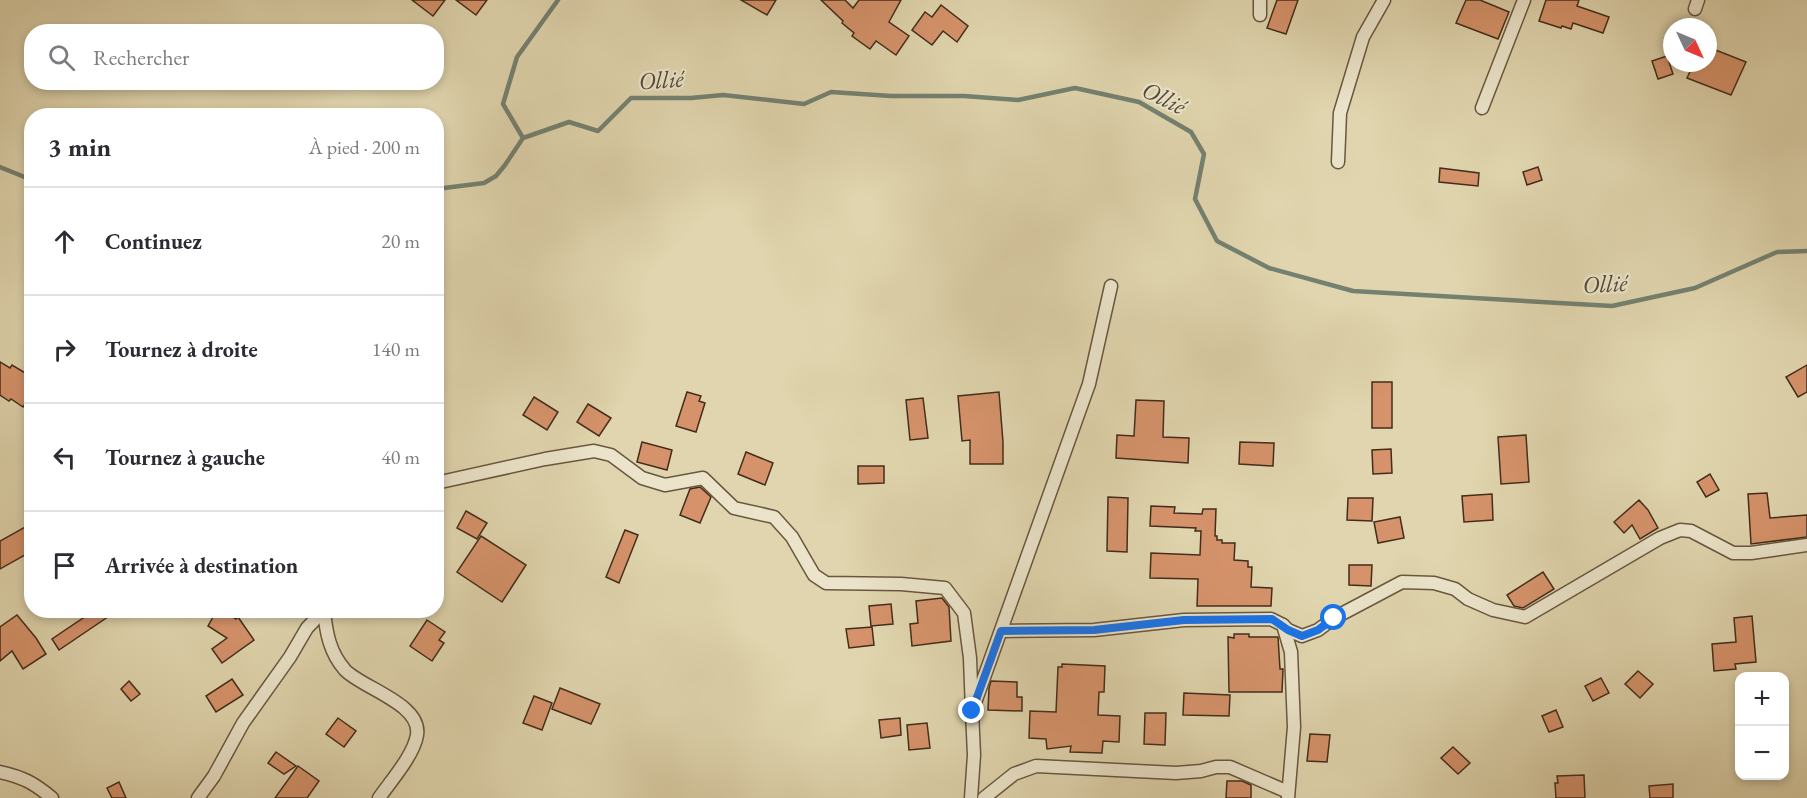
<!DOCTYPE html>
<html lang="fr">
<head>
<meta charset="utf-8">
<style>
	:root { --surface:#fff; --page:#f7f7f7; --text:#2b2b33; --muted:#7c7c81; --line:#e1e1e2 }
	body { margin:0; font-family:"EB Garamond",serif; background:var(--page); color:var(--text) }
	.controls { position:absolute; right:18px; bottom:18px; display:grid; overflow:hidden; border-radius:12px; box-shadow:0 3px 9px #0003 }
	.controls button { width:54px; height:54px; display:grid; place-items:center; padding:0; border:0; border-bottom:2px solid var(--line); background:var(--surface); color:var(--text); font:30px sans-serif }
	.compass { position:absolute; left:1663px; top:18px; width:54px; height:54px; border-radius:50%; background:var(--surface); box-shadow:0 3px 9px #0003; rotate:134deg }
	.stop { position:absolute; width:18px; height:18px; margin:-14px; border:4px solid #1a73e8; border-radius:50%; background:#fff }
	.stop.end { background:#1a73e8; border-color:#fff; box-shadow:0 2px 6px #0008 }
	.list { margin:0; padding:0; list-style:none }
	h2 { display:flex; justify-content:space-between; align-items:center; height:78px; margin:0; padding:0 24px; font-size:26px }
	h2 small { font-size:20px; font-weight:400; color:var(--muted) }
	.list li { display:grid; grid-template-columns:39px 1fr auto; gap:18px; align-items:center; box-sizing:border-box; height:108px; padding:0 24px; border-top:2px solid var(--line) }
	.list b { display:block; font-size:22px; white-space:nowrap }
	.list em { font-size:20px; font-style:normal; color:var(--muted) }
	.icon { flex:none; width:33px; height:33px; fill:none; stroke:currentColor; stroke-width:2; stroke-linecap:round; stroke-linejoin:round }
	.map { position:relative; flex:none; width:1807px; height:798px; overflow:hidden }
	.search { position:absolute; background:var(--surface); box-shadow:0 3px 9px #0003; left:24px; top:24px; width:420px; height:66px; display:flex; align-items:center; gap:15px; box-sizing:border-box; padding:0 21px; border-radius:24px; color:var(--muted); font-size:22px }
	.panel { position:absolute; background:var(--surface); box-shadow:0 3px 9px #0003; left:24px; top:108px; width:420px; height:510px; border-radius:24px }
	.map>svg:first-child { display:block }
</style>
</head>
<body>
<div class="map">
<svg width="1807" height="798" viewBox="0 0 1807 798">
	<rect width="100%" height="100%" fill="#e0d5ae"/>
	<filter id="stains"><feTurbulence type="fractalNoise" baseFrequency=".00333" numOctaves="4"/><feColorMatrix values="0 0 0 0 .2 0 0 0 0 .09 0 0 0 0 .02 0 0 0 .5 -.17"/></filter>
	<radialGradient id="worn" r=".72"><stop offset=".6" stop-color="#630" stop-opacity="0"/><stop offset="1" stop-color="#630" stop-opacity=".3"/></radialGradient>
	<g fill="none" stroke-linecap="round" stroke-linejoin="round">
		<g stroke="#748171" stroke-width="4.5">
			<polyline points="523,138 503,104 517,57 558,0"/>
			<polyline points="0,167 32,180"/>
			<polyline points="436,189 484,183 496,176 505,165 523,138 569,122 598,131 631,98 691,98 723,95 804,104 831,92 891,96 964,96 1018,100 1075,88 1139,102 1191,132 1204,154 1195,199 1217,241 1269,268 1353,291 1612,306 1695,288 1777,252 1807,251"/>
		</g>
	</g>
	<g fill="#d6936b" stroke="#432d1b" stroke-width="1.5">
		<polygon points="412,0 445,0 433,16"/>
		<polygon points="456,0 487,0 476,15"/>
		<polygon points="741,0 776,0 767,15"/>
		<polygon points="821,0 845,0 853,8 859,0 901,0 889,22 909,36 896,55 876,41 870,49 852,36 854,33 842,23 843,21"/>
		<polygon points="1277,0 1298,0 1286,34 1267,28"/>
		<polygon points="1466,0 1480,0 1509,12 1498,39 1456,23"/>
		<polygon points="1546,0 1579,0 1577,6 1609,17 1603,33 1573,23 1571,29 1562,26 1561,28 1539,21"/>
		<polygon points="941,5 968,26 957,42 943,31 932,45 912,30 925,12 932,17"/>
		<polygon points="1708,47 1746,62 1731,95 1687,78 1694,63 1708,63"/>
		<polygon points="1667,56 1673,74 1658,79 1652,61"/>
		<polygon points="1538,167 1542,180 1527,185 1523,172"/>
		<polygon points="1440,168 1479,173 1478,186 1439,182"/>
		<polygon points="0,362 10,368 12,365 32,377 32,393 23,407 11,399 9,401 0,395"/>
		<polygon points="1807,365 1807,392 1798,397 1786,377"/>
		<rect x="1372" y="382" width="20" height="46"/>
		<polygon points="687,392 701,396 699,401 705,403 696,432 676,426"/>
		<polygon points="999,392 1003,442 1003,464 970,464 970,440 962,441 958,396"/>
		<polygon points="534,397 558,412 547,430 523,415"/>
		<polygon points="923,398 928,438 910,440 906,400"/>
		<polygon points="1136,400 1164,401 1163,437 1189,438 1188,463 1116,458 1117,435 1134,436"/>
		<polygon points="588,404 611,418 599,436 577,422"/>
		<polygon points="1526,435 1529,482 1501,484 1498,437"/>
		<polygon points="642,442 672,450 667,470 637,462"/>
		<polygon points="1240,442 1274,443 1273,466 1239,464"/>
		<polygon points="1391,449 1392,473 1373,474 1372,450"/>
		<polygon points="746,452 773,463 765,485 738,474"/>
		<polygon points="858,466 884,466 884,483 858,484"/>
		<polygon points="1710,474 1719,490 1706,497 1697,482"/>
		<polygon points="700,487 711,497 700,523 680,515 690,489"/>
		<polygon points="1767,493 1770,518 1807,515 1807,537 1751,544 1748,494"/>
		<polygon points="1492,494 1493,520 1464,522 1462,496"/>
		<polygon points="1108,497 1128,498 1127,552 1107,551"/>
		<polygon points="1348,498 1373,498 1372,521 1347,520"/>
		<polygon points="1639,500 1648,510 1658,528 1640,539 1632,525 1624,533 1614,522"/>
		<polygon points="1151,506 1175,507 1174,513 1202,514 1203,509 1216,509 1215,536 1217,536 1217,540 1222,540 1222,543 1235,543 1234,560 1248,561 1248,567 1252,567 1251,587 1272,588 1271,606 1197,606 1198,579 1150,578 1151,553 1200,555 1201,531 1195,531 1196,528 1150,526"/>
		<polygon points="466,511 487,523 477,539 457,528"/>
		<polygon points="1400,517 1404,538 1378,543 1374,522"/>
		<polygon points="27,526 32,534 32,551 0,569 0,541"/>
		<polygon points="625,530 638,535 619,583 606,577"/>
		<polygon points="481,536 526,565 502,602 457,572"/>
		<polygon points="1349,565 1372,565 1371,586 1349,585"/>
		<polygon points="1543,572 1554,589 1523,608 1514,606 1507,595"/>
		<polygon points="942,598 949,607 951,641 912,646 910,624 918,623 916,601"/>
		<polygon points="891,604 893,624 871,626 869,606"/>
		<polygon points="95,610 118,610 59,650 52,639"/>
		<polygon points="217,610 222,610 236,619 238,617 254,640 222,663 212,649 227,638 208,626"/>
		<polygon points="17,615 36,638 46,654 23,669 12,651 0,661 0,627"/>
		<polygon points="1752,616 1756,662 1735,664 1736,669 1714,671 1712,644 1736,642 1734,618"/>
		<polygon points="427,620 445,632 439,640 444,643 432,661 410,646"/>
		<polygon points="872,627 874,645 849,648 846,629"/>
		<polygon points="1234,634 1249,634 1249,637 1278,637 1280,669 1283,669 1282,692 1229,692 1228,637 1234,638"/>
		<polygon points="1062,664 1105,666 1104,692 1099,692 1098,715 1120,716 1119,742 1103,741 1102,753 1070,752 1071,746 1047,749 1046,739 1029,738 1030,711 1056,712 1058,667 1062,667"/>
		<polygon points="1638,671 1653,684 1640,698 1625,684"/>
		<polygon points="1601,678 1609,693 1593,701 1585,686"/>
		<polygon points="232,679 243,695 216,712 206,696"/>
		<polygon points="129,681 140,694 131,701 121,689"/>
		<polygon points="991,681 1017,682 1017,697 1022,697 1022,711 988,710 989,688"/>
		<polygon points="560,688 600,704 591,724 552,709"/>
		<polygon points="1184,693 1230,695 1229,716 1183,715"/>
		<polygon points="534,696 552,703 542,730 523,723"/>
		<polygon points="1556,710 1563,727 1549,732 1542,716"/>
		<polygon points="1145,713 1166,713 1165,745 1144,744"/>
		<polygon points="338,718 356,731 344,747 326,734"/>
		<polygon points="900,718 901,735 881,738 879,720"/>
		<polygon points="927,723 930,748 909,750 907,725"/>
		<polygon points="1310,734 1330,735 1327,762 1307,761"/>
		<polygon points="1453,747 1470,763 1458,774 1441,758"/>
		<polygon points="276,752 296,766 284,774 268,763"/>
		<polygon points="298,766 319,781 307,798 275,798"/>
		<polygon points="1584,775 1585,798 1556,798 1555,783 1558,783 1557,776"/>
		<polygon points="1227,781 1242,781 1251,785 1251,798 1226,798"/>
		<polygon points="119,782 126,798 112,798 107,788"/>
		<polygon points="1673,784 1673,798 1650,798 1649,786"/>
	</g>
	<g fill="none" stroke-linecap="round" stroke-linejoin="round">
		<g stroke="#6a5740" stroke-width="15">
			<g id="minor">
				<polyline points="1695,9 1698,0"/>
				<polyline points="1260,15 1260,0"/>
				<polyline points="1482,108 1524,0"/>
				<polyline points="1338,162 1340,113 1363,37 1384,0"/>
				<polyline points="436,483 545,459 594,451 611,455 642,478 665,485 703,478 734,508 774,517 792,537 814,575 826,583 901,584 945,588 964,613 970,658 972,711"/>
				<path d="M324,610C326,633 330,653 345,670C362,688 422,704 417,735C414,755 390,782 379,798"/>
				<polyline points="1283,625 1288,630 1302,636 1318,630 1334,618 1402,582 1434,583 1455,589 1468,599 1493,610 1525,617 1660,538 1680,530 1691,531 1733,553 1751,553 1807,545"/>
				<polyline points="1001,631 1094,630 1184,620 1271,619 1283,625 1291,652 1294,727 1288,798"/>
				<path d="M0,772C23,777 34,783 52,798"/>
				<polyline points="198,798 214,776 243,723 290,657 307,628 324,610"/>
				<polyline points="971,798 974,755 972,711 1089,384 1111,286"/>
				<polyline points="984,798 1014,774 1036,766 1176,773 1201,771 1216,767 1230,767 1288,792"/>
			</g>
		</g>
		<use href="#minor" stroke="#ebe4ca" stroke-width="12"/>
	</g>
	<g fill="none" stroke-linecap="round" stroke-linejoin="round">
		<polyline stroke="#1a73e8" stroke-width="8" points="972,711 1001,631 1094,630 1184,620 1272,619 1288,630 1302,636 1318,630 1334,618"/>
	</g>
	<g text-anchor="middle" stroke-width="4.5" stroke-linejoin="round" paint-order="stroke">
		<g font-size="24" font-style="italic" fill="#534938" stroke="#ebe4ca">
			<text transform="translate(661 80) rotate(-4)" y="8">Ollié</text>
			<text transform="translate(1164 98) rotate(26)" y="8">Ollié</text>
			<text transform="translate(1605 284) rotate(-3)" y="8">Ollié</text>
		</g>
	</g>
	<rect width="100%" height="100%" filter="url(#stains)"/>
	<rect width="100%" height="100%" fill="url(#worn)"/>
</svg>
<div class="controls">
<button>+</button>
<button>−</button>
</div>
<svg class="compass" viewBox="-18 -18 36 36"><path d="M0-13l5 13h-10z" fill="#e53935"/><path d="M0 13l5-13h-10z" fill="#7c7c81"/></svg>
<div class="stop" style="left:1334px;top:618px"></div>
<div class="stop end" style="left:972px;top:711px"></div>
<div class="search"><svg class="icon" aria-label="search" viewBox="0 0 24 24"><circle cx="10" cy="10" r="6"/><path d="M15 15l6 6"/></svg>Rechercher</div>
<section class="panel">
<h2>3 min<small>À pied · 200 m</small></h2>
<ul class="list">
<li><svg class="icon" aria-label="ahead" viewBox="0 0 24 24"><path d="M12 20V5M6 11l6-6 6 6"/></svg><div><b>Continuez</b></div><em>20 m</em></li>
<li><svg class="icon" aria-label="right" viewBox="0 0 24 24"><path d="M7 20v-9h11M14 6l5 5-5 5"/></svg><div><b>Tournez à droite</b></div><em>140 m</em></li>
<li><svg class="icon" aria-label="left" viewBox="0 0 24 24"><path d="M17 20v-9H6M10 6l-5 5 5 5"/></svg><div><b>Tournez à gauche</b></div><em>40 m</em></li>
<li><svg class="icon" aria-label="arrive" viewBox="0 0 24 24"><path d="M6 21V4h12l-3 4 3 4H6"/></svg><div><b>Arrivée à destination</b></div></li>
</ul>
</section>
</div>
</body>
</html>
